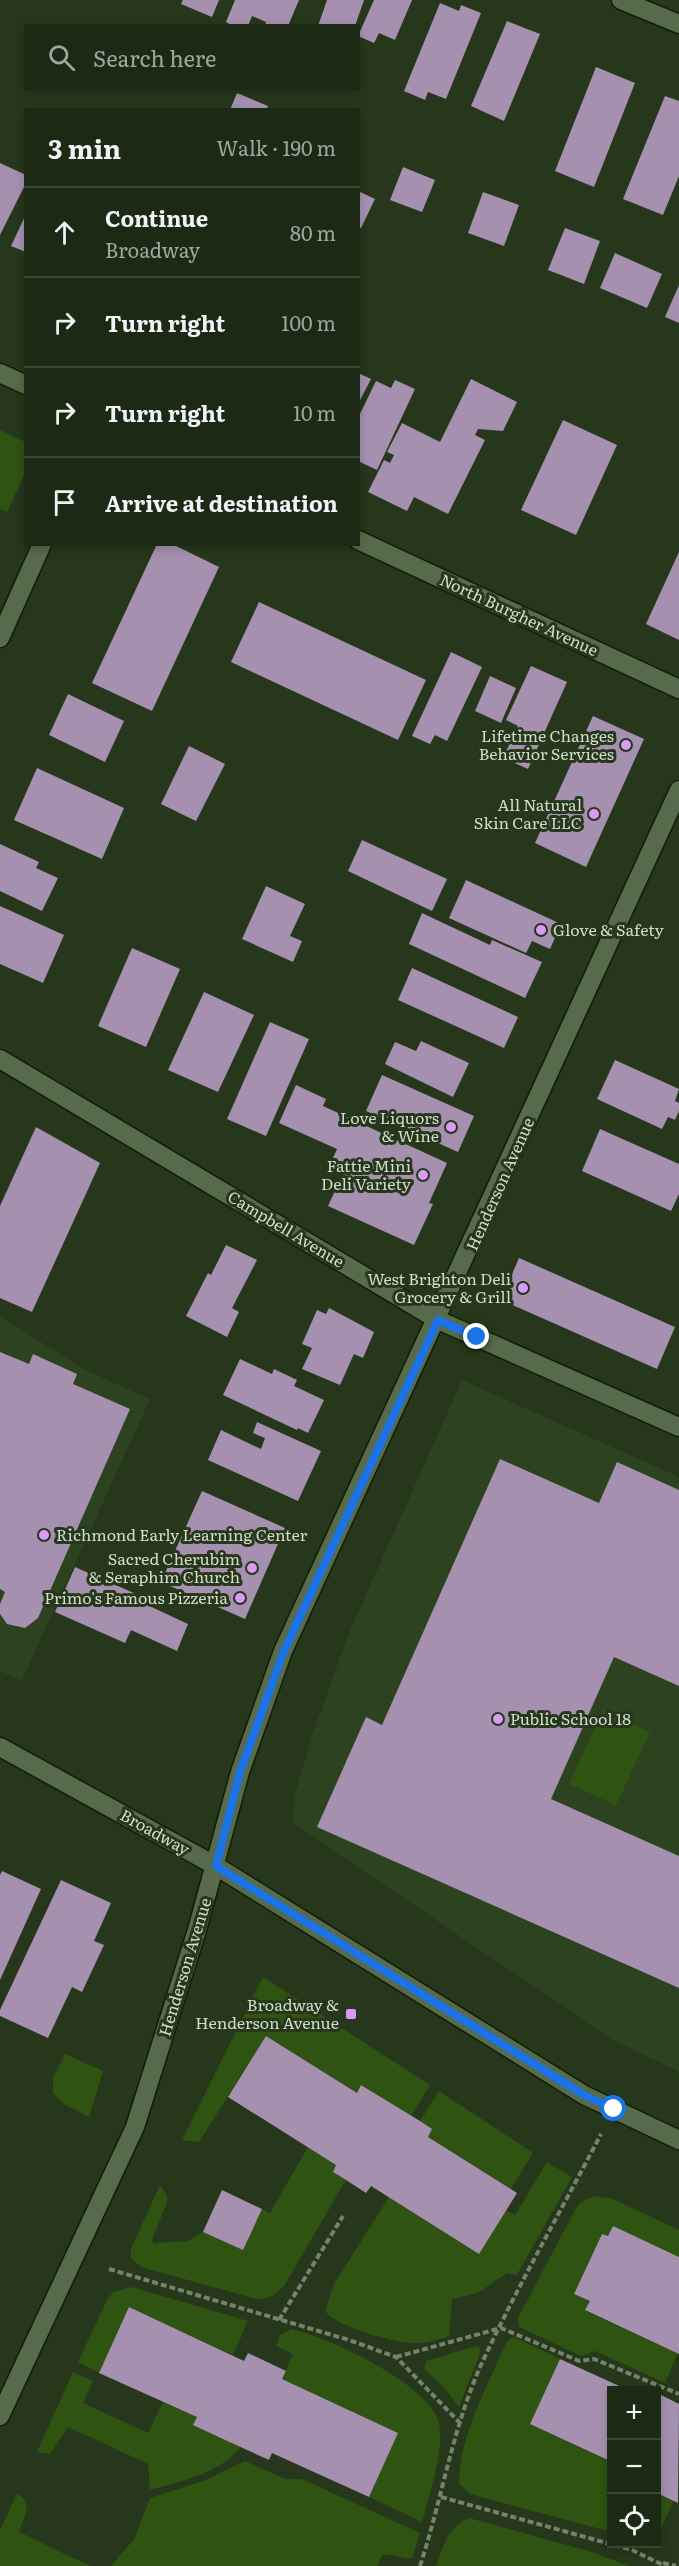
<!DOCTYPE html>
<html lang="en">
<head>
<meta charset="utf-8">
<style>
	:root { --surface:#1c2914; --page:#293522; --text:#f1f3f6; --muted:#a0a6a0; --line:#3a4534 }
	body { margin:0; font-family:Literata,serif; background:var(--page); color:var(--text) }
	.controls { position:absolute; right:18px; bottom:18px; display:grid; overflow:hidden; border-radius:0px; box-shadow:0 3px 9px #0003 }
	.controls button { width:54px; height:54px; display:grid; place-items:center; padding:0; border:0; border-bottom:2px solid var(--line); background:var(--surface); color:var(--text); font:30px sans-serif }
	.stop { position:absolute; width:18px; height:18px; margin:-14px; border:4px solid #1a73e8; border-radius:50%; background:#fff }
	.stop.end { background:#1a73e8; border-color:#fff; box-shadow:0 2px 6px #0008 }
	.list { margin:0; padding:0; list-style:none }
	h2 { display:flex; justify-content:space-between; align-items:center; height:78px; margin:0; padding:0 24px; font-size:26px }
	h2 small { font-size:20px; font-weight:400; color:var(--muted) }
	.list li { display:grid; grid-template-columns:39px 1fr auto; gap:18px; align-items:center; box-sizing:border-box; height:90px; padding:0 24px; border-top:2px solid var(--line) }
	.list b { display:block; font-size:22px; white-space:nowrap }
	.list p { margin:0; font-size:20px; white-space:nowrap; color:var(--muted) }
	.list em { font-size:20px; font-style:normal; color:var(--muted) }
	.icon { flex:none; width:33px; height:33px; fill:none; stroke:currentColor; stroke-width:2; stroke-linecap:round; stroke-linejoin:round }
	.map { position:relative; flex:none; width:679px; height:2566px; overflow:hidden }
	.search { position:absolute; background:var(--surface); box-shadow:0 3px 9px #0003; left:24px; top:24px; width:336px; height:66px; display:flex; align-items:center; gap:15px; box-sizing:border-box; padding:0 21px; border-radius:0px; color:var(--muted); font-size:22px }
	.panel { position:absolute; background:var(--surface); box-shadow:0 3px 9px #0003; left:24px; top:108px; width:336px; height:438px; border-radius:0px }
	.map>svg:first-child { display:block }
</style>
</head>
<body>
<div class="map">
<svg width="679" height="2566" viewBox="0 0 679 2566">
	<rect width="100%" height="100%" fill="#26371b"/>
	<g fill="#2d4320">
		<polygon points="0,1316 85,1370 150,1399 21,1682 0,1670"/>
		<polygon points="462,1380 679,1477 679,2072 610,2038 293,1823 295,1795 311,1738 349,1633"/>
	</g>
	<g fill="#2f5311">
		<polygon points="0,430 25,442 25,473 7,512 0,509"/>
		<polygon points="603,1710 650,1732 616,1805 569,1784"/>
		<polygon points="263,1977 430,2085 411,2116 362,2085 357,2093 266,2036 199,2142 182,2140"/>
		<polygon points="65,2054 103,2071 89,2117 64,2104 53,2093 53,2077"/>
		<polygon points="439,2091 533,2153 511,2189 428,2137 420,2121"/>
		<path d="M308,2147L336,2165L333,2172L346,2180L284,2286C275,2295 269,2299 256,2299L141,2267L131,2258V2249L160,2185L167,2195V2202L152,2240L154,2243L188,2241L203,2232L242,2249L262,2209L270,2213Z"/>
		<path d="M547,2162L572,2177L517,2275L507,2273L478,2293L452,2299L449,2336C438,2340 428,2343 416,2343C395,2343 338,2328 325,2311L334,2284L389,2197L506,2210L515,2215Z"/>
		<polygon points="594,2196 613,2199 679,2230 679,2257 613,2227 608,2236 602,2234 574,2294 590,2301 585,2311 678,2353 665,2383 595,2351 581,2356 519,2327 518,2318 576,2208 581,2202"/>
		<polygon points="132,2287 248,2321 233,2355 130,2308 99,2373 78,2362 107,2300 113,2292"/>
		<path d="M291,2329C327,2336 431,2385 439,2423C445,2450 429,2495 422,2522L369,2497L398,2433L282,2379L293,2354L276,2346L280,2335Z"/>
		<path d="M511,2338H516L560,2359L530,2424L611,2462V2532L470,2494L459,2483C460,2434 488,2385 507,2341Z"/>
		<polygon points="476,2346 480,2348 480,2353 459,2407 442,2385 424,2369 426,2361"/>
		<path d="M73,2372L93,2381L83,2403L148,2433L163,2402L197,2417L194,2425L241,2447C219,2474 182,2481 150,2490L148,2464L68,2427L50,2454L37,2452Z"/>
		<polygon points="245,2461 285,2479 302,2479 420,2533 412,2559 383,2554 377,2566 111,2566 134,2539 150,2498 206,2480"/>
		<polygon points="657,2493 674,2500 657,2538"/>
		<path d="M17,2494C34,2504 24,2516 19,2532L90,2566H0V2530Z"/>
		<path d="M469,2518L592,2552L629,2566H436C443,2546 448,2527 469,2518Z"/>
	</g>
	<g fill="#a590b0">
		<polygon points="183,0 219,0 212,17 181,4"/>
		<polygon points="235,0 299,0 288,26 265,26 266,22 252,16 248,26 233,26 226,22"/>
		<polygon points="327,0 364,0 355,26 318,26"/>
		<polygon points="374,0 412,0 395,40 379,33 374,43 358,36"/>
		<polygon points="440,3 459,11 461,5 481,13 446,99 428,92 425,100 404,91"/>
		<polygon points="507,21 540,34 504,121 471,106"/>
		<polygon points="596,67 635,83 594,187 555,171"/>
		<polygon points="237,93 268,106 267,110 230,110"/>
		<polygon points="665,96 679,101 679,176 663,215 623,199"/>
		<polygon points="0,163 26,175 26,183 0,235"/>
		<polygon points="403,167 435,180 422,212 390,200"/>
		<polygon points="358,191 375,199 361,228 358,227"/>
		<polygon points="483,192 519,205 504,246 468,233"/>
		<polygon points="26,214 26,252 11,246"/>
		<polygon points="565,228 600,241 584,284 548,270"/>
		<polygon points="615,253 662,274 647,308 600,288"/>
		<polygon points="679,285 679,323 665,317"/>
		<polygon points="358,373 371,379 358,404"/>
		<polygon points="471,379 517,402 503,431 478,429 475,435 485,440 448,514 414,497 407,511 368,492 384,460 390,463 394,455 387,452 402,423 440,442"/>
		<polygon points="395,380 415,389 377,470 358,461 358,418 376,381 391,388"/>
		<polygon points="563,420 617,445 576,535 521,510"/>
		<polygon points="157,544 172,544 219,567 152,711 92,683"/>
		<polygon points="679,552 679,640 646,624"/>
		<polygon points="259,602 426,680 398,740 231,662"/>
		<polygon points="451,652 482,667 447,741 435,735 430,744 412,736"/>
		<polygon points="531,666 567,682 528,769 503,758 518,726 506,720"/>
		<polygon points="490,676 516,688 501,723 475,711"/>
		<polygon points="68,694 124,721 105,762 49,735"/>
		<polygon points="593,716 644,739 586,867 535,843"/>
		<polygon points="189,746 225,764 196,821 161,804"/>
		<polygon points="37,768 124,808 102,859 14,820"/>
		<polygon points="362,840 447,879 432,911 348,871"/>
		<polygon points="0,844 39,862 36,868 58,878 42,911 0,891"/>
		<polygon points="466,880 561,924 550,949 532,941 526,953 449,918"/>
		<polygon points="266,886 305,904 290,936 302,941 293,962 242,939"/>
		<polygon points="0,906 64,935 43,983 0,964"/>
		<polygon points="422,913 490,945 492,940 542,962 525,998 409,944"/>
		<polygon points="132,948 180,969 146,1047 98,1026"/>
		<polygon points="412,968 518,1017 504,1048 398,1000"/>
		<polygon points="204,992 254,1015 218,1092 168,1070"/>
		<polygon points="270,1022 309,1039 266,1136 227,1119"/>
		<polygon points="421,1041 469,1063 453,1097 385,1064 395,1042 416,1051"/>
		<polygon points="615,1060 679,1089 675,1101 679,1103 679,1111 675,1120 668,1117 662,1129 597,1099"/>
		<polygon points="382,1075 474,1116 458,1152 366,1111"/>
		<polygon points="296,1085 326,1099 323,1106 447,1163 429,1203 433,1204 414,1245 328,1206 347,1165 333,1158 337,1149 279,1123"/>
		<polygon points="36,1127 100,1163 32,1312 0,1298 0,1206"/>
		<polygon points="600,1129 679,1164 679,1194 671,1211 582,1171"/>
		<polygon points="226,1245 257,1260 232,1308 239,1312 227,1337 186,1316 208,1273 211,1275"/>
		<polygon points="519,1258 675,1327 657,1369 501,1300"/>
		<polygon points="329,1308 374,1332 363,1358 354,1354 340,1385 302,1369 312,1348 302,1344 317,1310 326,1314"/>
		<polygon points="0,1352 29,1364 33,1354 77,1374 73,1384 130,1409 38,1618 25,1628 7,1624 0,1614 0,1604 5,1592 0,1589"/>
		<polygon points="240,1359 272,1374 274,1369 297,1380 294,1386 324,1400 308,1433 298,1428 297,1430 223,1395"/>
		<polygon points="257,1422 321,1451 298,1501 208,1460 221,1430 261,1449 265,1438 253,1433"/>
		<polygon points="500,1459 599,1503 617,1462 679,1490 679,1686 614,1657 551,1799 679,1856 679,1988 317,1827 366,1717 382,1725"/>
		<polygon points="202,1491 285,1528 245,1619 161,1582"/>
		<polygon points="75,1567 145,1598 143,1603 188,1624 177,1651 131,1630 125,1643 55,1612"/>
		<polygon points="2,1871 41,1889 0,1980 0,1875"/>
		<polygon points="61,1880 111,1903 94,1941 104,1945 82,1992 72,1987 48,2038 0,2016 0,2010"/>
		<polygon points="266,2036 357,2093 361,2085 420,2121 432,2129 428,2137 517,2193 479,2254 371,2186 366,2193 346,2180 333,2172 336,2165 228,2097"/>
		<polygon points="222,2190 262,2209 243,2250 203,2232"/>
		<polygon points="613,2226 679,2257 679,2354 585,2310 590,2301 574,2294 602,2234 608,2236"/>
		<polygon points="129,2307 244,2361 248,2353 286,2371 282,2379 398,2433 369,2497 272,2453 269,2460 223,2439 193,2425 197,2417 99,2373"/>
		<polygon points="560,2359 628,2390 612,2390 612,2462 530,2424"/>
		<polygon points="661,2395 679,2404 678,2503 657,2493 657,2404"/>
	</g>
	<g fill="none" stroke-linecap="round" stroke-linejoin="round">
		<g stroke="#0f1e04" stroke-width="21">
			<g id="minor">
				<polyline points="621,0 679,24"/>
				<polyline points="0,373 26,385"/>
				<polyline points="358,540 679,689"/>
				<polyline points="0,638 42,544"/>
				<polyline points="0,1059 438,1320 679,1427"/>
				<polyline points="0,1747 216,1866 584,2095 679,2140"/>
				<polyline points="0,2416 135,2127 197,1930 240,1772 283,1651 679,790"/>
			</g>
		</g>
		<g stroke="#75836c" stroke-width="4" stroke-dasharray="6 3" stroke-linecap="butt">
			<polyline points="109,2269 349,2340 396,2357 460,2423"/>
			<polyline points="279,2320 343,2216"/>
			<polyline points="396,2357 501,2328 579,2361 594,2359 679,2394"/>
			<polyline points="441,2497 632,2550 665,2566"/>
			<polyline points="663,2563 676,2566"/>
			<path d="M420,2566C442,2499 452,2430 481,2365C517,2287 561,2211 601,2134"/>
		</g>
		<use href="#minor" stroke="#576a4b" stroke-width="18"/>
	</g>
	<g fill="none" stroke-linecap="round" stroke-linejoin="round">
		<polyline stroke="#1a73e8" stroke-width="8" points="477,1337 438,1320 284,1651 240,1772 216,1866 584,2095 614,2109"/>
	</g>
	<g fill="#d99af7" stroke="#26371b" stroke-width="2">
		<circle cx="626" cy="745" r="6"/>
		<circle cx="594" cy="814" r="6"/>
		<circle cx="541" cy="930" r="6"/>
		<circle cx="451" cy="1127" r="6"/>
		<circle cx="423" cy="1175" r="6"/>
		<circle cx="523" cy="1288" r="6"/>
		<circle cx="44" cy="1535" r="6"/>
		<circle cx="252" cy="1568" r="6"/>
		<circle cx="240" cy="1598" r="6"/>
		<circle cx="498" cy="1719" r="6"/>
		<rect x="345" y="2008" width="12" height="12" rx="3"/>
	</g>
	<g text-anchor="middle" stroke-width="6" stroke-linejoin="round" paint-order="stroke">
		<g font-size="16" fill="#d1dccb" stroke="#26371b">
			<text transform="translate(519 615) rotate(25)" y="6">North Burgher Avenue</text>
			<text transform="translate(500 1184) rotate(-66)" y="6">Henderson Avenue</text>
			<text transform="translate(286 1229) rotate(31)" y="6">Campbell Avenue</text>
			<text transform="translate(155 1832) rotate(29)" y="6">Broadway</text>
			<text transform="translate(185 1967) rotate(-73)" y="6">Henderson Avenue</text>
		</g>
		<g font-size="16" fill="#d1dccb" stroke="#26371b" text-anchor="end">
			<text x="614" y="742">Lifetime Changes<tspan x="614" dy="18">Behavior Services</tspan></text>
			<text x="582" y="811">All Natural<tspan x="582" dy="18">Skin Care LLC</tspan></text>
			<text x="553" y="936" text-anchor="start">Glove &amp; Safety</text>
			<text x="439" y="1124">Love Liquors<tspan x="439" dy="18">&amp; Wine</tspan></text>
			<text x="411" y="1172">Fattie Mini<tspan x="411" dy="18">Deli Variety</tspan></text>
			<text x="511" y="1285">West Brighton Deli<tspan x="511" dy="18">Grocery &amp; Grill</tspan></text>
			<text x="56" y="1541" text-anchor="start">Richmond Early Learning Center</text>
			<text x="240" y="1565">Sacred Cherubim<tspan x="240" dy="18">&amp; Seraphim Church</tspan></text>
			<text x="228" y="1604">Primo's Famous Pizzeria</text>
			<text x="510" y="1725" text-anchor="start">Public School 18</text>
			<text x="339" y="2011">Broadway &amp;<tspan x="339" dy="18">Henderson Avenue</tspan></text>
		</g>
	</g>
</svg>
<div class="controls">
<button>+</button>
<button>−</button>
<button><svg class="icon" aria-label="locate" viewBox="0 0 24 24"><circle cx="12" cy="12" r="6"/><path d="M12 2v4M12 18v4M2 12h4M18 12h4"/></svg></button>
</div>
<div class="stop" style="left:614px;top:2109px"></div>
<div class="stop end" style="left:477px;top:1337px"></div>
<div class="search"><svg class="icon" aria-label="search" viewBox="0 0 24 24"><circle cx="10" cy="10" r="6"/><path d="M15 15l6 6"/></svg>Search here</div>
<section class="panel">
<h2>3 min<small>Walk · 190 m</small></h2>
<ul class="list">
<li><svg class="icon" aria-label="ahead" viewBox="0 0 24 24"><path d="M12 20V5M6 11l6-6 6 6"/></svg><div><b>Continue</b><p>Broadway</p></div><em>80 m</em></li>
<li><svg class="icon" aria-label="right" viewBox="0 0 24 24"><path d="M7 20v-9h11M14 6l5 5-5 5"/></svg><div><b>Turn right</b></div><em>100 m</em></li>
<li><svg class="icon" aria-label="right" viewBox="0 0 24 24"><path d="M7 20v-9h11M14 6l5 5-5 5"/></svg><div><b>Turn right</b></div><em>10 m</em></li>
<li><svg class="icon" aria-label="arrive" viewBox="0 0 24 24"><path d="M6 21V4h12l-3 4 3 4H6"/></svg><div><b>Arrive at destination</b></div></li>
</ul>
</section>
</div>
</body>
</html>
